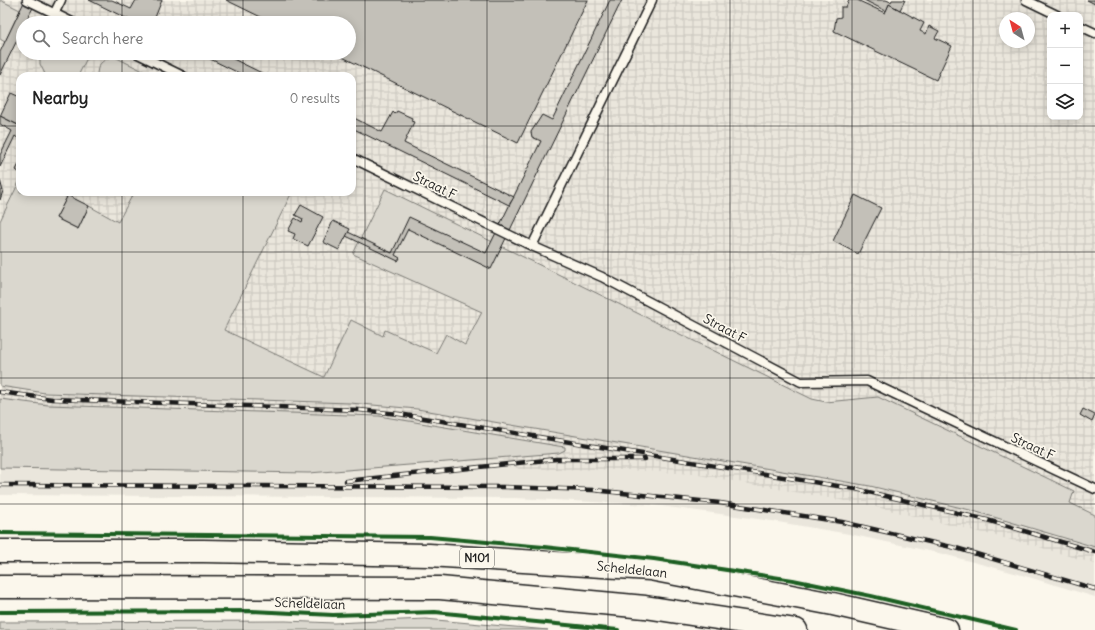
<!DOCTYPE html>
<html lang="en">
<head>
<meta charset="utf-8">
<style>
	:root { --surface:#fff; --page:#f6f6f6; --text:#222; --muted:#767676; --line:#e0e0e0 }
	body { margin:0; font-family:Delius,sans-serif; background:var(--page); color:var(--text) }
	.controls { position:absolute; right:12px; top:12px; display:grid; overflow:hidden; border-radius:8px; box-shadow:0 2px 10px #0003 }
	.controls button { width:36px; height:36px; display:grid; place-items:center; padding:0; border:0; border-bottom:1px solid var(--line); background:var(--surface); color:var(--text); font:20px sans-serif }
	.compass { position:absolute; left:999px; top:12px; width:36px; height:36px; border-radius:50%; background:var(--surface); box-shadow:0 2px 10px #0003; rotate:324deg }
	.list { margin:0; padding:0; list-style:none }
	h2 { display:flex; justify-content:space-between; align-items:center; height:52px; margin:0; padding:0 16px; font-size:17px }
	h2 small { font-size:13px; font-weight:400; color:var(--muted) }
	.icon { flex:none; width:22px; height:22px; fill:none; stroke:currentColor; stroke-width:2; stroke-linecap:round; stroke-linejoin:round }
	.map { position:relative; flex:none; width:1095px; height:630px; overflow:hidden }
	.search { position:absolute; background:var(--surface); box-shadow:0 2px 10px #0003; left:16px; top:16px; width:340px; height:44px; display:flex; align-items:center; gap:10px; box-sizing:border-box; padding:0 14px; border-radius:22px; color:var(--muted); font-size:15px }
	.panel { position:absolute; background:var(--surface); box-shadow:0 2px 10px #0003; left:16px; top:72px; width:340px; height:124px; border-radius:12px }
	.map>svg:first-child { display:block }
</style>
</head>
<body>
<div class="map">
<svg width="1095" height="630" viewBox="0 0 1095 630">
	<defs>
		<pattern id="industrial-grid" width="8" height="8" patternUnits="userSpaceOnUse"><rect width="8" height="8" fill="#eae6dc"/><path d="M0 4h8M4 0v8" fill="none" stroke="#c8c5bc"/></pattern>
	</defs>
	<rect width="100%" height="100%" fill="#fbf7ec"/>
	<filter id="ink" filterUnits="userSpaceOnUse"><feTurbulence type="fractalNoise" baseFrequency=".025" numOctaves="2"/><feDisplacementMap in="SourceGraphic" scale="8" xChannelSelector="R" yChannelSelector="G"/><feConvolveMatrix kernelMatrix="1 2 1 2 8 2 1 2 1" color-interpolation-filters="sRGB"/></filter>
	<g filter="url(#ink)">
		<polygon fill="#eae6dc" points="0,386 350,403 1095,547 1095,597 1022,575 943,554 849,534 772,521 653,505 514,498 0,495 0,468 309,473"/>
		<path fill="url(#industrial-grid)" fill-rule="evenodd" d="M0,0H1095V564L1036,546L868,505L693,474L627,470L519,469L501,459L309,473L0,468ZM1050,15H1080V117H1050ZM1005,18H1029V42H1005ZM23,23H349V53H23ZM20,76H352V192H20Z"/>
		<g fill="#dad7ce" stroke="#7b7a75">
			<polygon points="0,0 20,10 5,42 0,39"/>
			<polygon points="40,53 88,53 88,56 78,76 46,76 40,64"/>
			<path d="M111,57H115L153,76H97C97,65 101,61 111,57Z"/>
			<polygon points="20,180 20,192 58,192 67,197 56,218 78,229 89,206 118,222 134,192 292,192 224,330 324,377 351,320 383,336 385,330 436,353 446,334 465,345 482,312 353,254 385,189 812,399 826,402 878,397 1074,491 1070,503 1095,515 1095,547 970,510 870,486 417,409 350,403 45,393 0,386 0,221"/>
			<polygon points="0,399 48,405 379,416 558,446 565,447 565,450 559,453 309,473 0,468"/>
			<polygon points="425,619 548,630 0,630 0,622 286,621 334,623"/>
		</g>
		<g fill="#c3c0b8" stroke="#1c1c1c">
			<polygon points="25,0 37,0 25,23 23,23 23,28 0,75 0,52"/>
			<polygon points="89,0 112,0 131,9 136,0 162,0 154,20 159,23 136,23"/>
			<polygon points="226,0 588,0 518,143 334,53 349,53 349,23 273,23"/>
			<polygon points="610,0 622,0 491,269 408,229 395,255 400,258 398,261 346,236 348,232 392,253 409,217 486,253 541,141 532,137 531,132 542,115 552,120"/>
			<polygon points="849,0 857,0 885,13 889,4 924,23 920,31 926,34 929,26 939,31 935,38 952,46 936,80 834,31 836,18 841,17 841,7 846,7"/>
			<polygon points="864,0 886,0 891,2 892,0 905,0 900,10 889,4 886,11"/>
			<polygon points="1087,0 1095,0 1095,4"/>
			<polygon points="198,53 221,53 268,76 245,76"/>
			<polygon points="11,93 20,97 20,126 0,116"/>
			<polygon points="397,111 412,118 411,121 414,122 404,143 514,197 509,205 352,128 352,117 382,132 393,112 395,114"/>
			<polygon points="0,116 20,126 20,140 15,136 0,167 0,155 12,131 0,124"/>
			<polygon points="20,162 20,173 16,170"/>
			<polygon points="0,180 3,191 0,200"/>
			<polygon points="58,192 71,192 69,196 89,206 78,229 56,218 67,197"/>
			<polygon points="855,195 881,208 858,254 833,241"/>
			<polygon points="301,205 323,217 308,246 293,239 295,234 288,231 295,218 302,222 303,219 295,215"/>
			<polygon points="333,221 350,229 339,250 323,242"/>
			<polygon points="1083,409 1095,415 1092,422 1080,415"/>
		</g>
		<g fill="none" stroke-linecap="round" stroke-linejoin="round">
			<g stroke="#1c1c1c" stroke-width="11">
				<g id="lane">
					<polyline points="27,0 74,23"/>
					<polyline points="1026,0 1057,15"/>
					<polyline points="54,14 61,0"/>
					<polyline points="1080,26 1095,33"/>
					<polyline points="136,53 183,76"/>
					<polyline points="352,158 532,246 602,277 801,382 867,381 1095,489"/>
					<polyline points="532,246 652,0"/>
				</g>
			</g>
			<g stroke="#1c1c1c" stroke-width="25">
				<g id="primary">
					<polyline points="0,551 203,551 429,555 650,569 833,604 947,630"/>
					<polyline points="0,587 440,588 645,607 796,630"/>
				</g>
			</g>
			<use href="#lane" stroke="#fbf7ec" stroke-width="8"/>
			<use href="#primary" stroke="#fbf7ec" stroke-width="22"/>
			<g stroke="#1c1c1c" stroke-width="4.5">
				<g id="rail">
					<polyline points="0,392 52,399 359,410 399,414 856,489 987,520 1095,552"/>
					<polyline points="346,481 556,459 645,459"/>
					<polyline points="0,485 504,487 593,490 720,503 842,522 956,548 1095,589"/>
				</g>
			</g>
			<use href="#rail" stroke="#fbf7ec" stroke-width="3" stroke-dasharray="9" stroke-linecap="butt"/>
			<g stroke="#fbf7ec" stroke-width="6">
				<g id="cycleway">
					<polyline points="0,533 430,537 544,547 654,559 793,580 871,596 1016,630"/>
					<polyline points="0,612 252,611 333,615 435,612 618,630"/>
				</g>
			</g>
			<use href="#cycleway" stroke="#1b5e20" stroke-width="4"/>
		</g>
	</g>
	<path fill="none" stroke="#1c1c1c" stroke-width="1" stroke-opacity="0.55" d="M122,0V23M243,0V23M365,0V630M487,0V630M608,0V630M730,0V630M852,0V630M973,0V630M122,53V76M243,53V76M0,126H20M352,126H1095M122,192V630M243,192V630M0,252H1095M0,378H1095M0,504H1095"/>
	<g text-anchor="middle" stroke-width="3.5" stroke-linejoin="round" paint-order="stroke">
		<rect fill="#fbf7ec" stroke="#5f5e5a" stroke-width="1" x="460" y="548" width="34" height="20" rx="3"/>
		<g font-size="12" font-weight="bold" fill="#1c1c1c">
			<text x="477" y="562">N101</text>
		</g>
		<g font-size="13" fill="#1c1c1c" stroke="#fbf7ec">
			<text transform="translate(435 185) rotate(26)" y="5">Straat F</text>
			<text transform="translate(725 328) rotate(28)" y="5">Straat F</text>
			<text transform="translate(1033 446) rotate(25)" y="5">Straat F</text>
			<text transform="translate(632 569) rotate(6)" y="5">Scheldelaan</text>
			<text transform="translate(310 603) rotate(2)" y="5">Scheldelaan</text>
		</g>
	</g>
</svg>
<div class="controls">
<button>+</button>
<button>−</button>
<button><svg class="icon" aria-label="layers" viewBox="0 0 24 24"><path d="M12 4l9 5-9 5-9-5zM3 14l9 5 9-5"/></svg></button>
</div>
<svg class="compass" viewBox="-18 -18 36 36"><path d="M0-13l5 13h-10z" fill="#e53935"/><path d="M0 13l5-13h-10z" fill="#767676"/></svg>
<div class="search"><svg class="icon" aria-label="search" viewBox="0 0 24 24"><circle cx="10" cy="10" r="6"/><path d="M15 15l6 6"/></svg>Search here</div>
<section class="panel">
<h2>Nearby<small>0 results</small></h2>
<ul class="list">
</ul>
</section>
</div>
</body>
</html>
